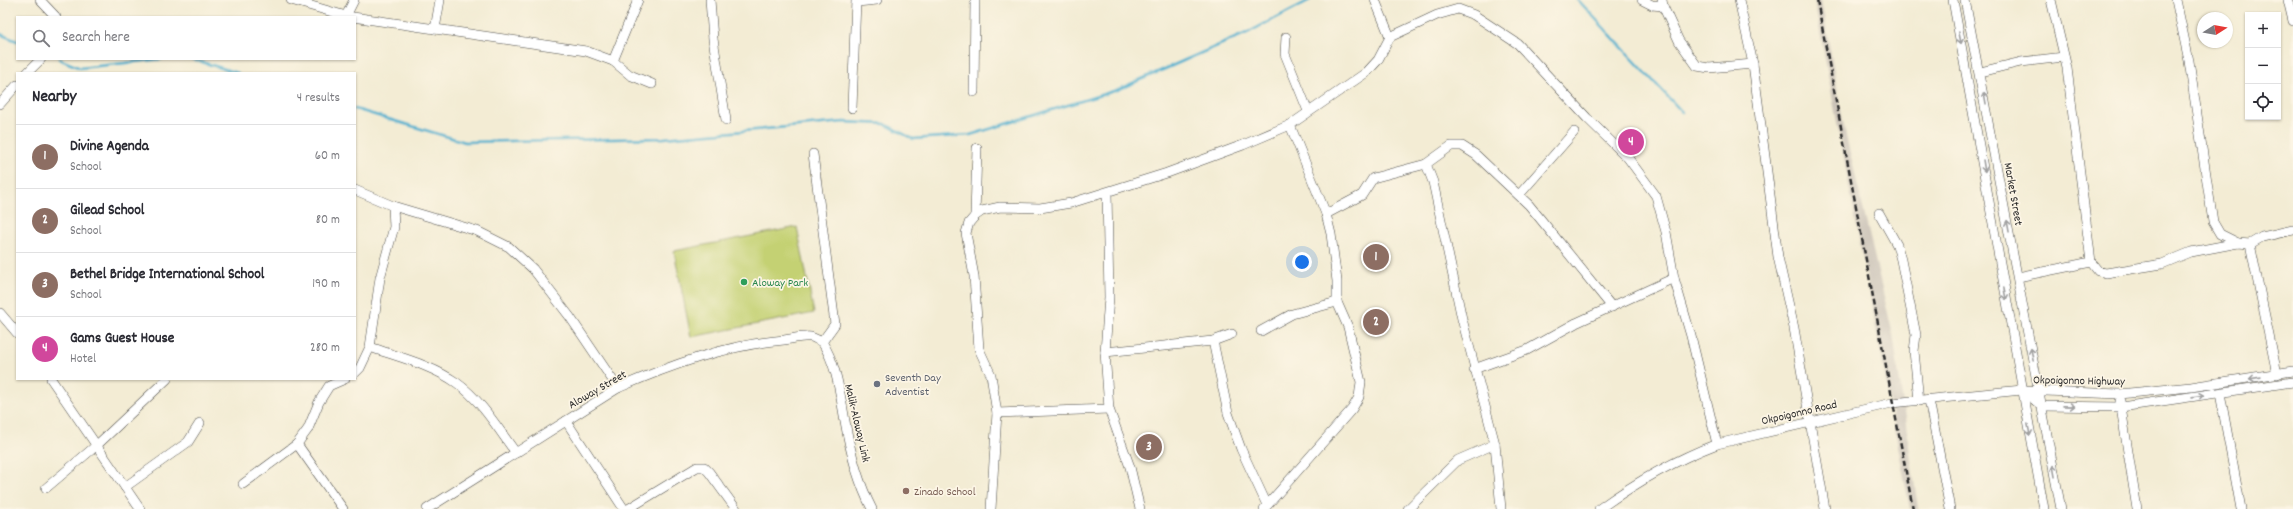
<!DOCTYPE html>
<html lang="en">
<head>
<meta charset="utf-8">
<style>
	:root { --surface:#fff; --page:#f2f2f3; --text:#2b2b33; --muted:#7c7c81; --line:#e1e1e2; --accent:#d93025 }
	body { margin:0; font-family:Dekko,sans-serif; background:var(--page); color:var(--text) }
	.controls { position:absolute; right:12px; top:12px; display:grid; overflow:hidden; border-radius:0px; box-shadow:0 1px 3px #0004 }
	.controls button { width:36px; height:36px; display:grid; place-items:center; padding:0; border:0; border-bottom:1px solid var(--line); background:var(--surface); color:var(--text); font:20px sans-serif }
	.compass { position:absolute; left:2197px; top:12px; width:36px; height:36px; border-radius:50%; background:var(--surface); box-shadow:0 1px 3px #0004; rotate:79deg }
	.you { position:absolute; left:1302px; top:262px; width:14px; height:14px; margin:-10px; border:3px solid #fff; border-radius:50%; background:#1a73e8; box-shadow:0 0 0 6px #1a73e833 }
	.badge { display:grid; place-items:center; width:26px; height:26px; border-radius:50%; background:var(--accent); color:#fff; font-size:13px; font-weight:700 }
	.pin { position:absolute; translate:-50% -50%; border:2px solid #fff; box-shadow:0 1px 4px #0006 }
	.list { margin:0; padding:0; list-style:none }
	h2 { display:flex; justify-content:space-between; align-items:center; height:52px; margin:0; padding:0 16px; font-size:17px }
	h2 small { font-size:13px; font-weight:400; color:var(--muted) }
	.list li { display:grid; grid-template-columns:26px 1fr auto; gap:12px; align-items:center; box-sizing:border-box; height:64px; padding:0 16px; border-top:1px solid var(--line) }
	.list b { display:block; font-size:15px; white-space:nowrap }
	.list p { margin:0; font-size:13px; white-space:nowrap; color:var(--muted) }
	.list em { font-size:13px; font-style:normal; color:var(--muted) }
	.icon { flex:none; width:22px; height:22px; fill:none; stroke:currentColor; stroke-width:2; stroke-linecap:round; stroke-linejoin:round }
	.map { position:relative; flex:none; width:2293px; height:509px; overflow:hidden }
	.search { position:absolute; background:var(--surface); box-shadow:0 1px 3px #0004; left:16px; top:16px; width:340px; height:44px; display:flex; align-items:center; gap:10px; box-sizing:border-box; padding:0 14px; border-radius:0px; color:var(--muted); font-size:15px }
	.panel { position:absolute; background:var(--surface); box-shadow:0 1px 3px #0004; left:16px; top:72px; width:340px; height:308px; border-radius:0px }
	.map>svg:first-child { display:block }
</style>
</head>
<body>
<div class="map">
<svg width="2293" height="509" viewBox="0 0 2293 509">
	<rect width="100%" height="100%" fill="#fcf5e5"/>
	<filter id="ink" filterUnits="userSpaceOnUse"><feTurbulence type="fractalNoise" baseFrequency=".025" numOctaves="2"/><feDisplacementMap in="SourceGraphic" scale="8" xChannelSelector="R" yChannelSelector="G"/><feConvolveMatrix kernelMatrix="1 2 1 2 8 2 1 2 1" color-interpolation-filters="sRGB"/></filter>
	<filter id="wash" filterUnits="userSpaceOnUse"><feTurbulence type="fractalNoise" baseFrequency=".012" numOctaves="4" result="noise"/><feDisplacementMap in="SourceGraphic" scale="16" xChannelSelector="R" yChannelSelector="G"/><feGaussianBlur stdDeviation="0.9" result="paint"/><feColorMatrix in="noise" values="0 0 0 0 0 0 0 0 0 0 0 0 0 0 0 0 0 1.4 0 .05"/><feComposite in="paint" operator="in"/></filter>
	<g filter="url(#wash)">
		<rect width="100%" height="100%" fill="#f3ecd4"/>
		<polygon fill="#cbc3b8" points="1814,0 1821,0 1845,132 1893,335 1918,509 1910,509"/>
		<polygon fill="#c4d173" stroke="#787e4f" points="797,227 814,313 691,337 674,251"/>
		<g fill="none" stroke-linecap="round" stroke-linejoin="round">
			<g stroke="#52b1d0" stroke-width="2.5">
				<polyline points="1578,0 1682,112"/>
				<polyline points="0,34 17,41"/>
				<polyline points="59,59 80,68 162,59"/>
				<polyline points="192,59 238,73"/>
				<polyline points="355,109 465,142 664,138 844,122 885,124 913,139 970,135 1117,90 1249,32 1310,0"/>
			</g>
		</g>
	</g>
	<g filter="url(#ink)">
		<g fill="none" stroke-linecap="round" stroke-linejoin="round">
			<g stroke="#494844" stroke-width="10">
				<g id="minor">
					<polyline points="40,0 56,17"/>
					<polyline points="291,0 346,16 586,51 613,61 638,0"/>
					<polyline points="710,0 713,39 726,120"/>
					<polyline points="1375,0 1390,37"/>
					<polyline points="1642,0 1652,5 1663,6"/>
					<polyline points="1662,0 1663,6 1679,41 1697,66 1709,68 1753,64"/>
					<polyline points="1739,0 1753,64 1778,257 1794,328 1825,509"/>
					<polyline points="1953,0 2044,509"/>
					<polyline points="1965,0 2061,509"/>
					<polyline points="2051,0 2067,68 2091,262 2098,271 2106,273 2162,264 2191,252 2238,243 2250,244 2262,237 2293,230"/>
					<polyline points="2176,0 2189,61 2213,222 2220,234 2238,243"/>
					<polyline points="2288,0 2293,21"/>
					<polyline points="857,2 877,0"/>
					<polyline points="346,16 354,0"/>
					<polyline points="435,29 440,0"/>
					<polyline points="1286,37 1285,54 1308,111"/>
					<polyline points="613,61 630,75 652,84"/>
					<polyline points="1980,72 2021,62 2064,57"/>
					<polyline points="27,73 41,59"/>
					<polyline points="974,92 975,0"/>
					<polyline points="0,104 17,85"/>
					<polyline points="852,108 856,0"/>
					<polyline points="813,154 835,324 822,342"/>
					<polyline points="1426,164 1433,182 1462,319 1495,444 1501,509"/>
					<polyline points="355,190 393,206 477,231 509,247 533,269 570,317 618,388"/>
					<polyline points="1107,193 1109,297 1105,352 1109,409 1130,467 1140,509"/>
					<polyline points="1519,195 1574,132"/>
					<polyline points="1879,213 1897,245 1901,260 1916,335 1914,351 1919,401"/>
					<polyline points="1326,214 1362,195 1373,178 1426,164 1451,146 1462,146 1476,155 1529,205 1612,307"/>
					<polyline points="975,216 977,148"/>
					<polyline points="2250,244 2277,374"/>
					<polyline points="2018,277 2091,262"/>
					<polyline points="0,313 17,333"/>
					<polyline points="1261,331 1292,314 1337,302"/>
					<polyline points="1213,341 1228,413 1241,449 1267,505"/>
					<path d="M822,342C837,365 840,394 845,421C850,451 858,482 872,509"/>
					<path d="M370,347C398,357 432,365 457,383C481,400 499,430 516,453"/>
					<polyline points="1105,352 1213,341 1232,334"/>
					<polyline points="1474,369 1527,350 1576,323 1674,278"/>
					<polyline points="355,373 360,368 370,347 380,278 394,227 393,206"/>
					<polyline points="51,379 140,509"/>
					<polyline points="2023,391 2042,406 2121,407 2293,382"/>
					<polyline points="2220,393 2241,509"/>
					<polyline points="1929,400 1950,509"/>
					<polyline points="2120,401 2137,509"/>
					<polyline points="997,413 1109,409"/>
					<polyline points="566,421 624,509"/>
					<polyline points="297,444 343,509"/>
					<polyline points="243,484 297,444 308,429 319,402 329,386 345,379"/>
					<polyline points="125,487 188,442 200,423"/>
					<polyline points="46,488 97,445 167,379"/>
					<path d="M427,509L618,388C671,365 726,345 784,340C792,339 803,336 811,337C815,338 819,341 822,342"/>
					<polyline points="628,509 697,467 704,467 709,472 736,509"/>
					<polyline points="991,509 997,413 991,375 979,349 974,276 966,233 969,223 975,216 982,211 1000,207 1040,208 1071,203 1167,173 1243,145 1290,125 1367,72 1378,60 1390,37 1437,15 1458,9 1474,15 1518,44 1587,118 1628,158 1656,196 1666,232 1674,278 1691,336 1717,444"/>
					<polyline points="1264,509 1352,409 1359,397 1361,382 1348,327 1337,302 1337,281 1331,234 1326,214 1290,125"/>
					<polyline points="1408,509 1458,460 1495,444"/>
					<path d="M1599,509C1635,483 1675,460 1717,444L1892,403L2022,390L2119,394L2191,387L2293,371"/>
				</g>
			</g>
			<use href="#minor" stroke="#fff" stroke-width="9"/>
			<polyline stroke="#2b2b2b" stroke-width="2.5" stroke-dasharray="6 3" stroke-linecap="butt" points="1817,0 1913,509"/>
		</g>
		<defs><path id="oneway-shaft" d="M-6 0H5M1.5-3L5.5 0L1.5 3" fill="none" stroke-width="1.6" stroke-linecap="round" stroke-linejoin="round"/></defs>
		<g stroke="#a0a0a0">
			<use href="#oneway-shaft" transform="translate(1960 38) rotate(79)"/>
			<use href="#oneway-shaft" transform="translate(1985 98) rotate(-100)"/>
			<use href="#oneway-shaft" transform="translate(1984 166) rotate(81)"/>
			<use href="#oneway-shaft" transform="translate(2008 226) rotate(-100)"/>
			<use href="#oneway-shaft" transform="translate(2005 294) rotate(79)"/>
			<use href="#oneway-shaft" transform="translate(2032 354) rotate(-101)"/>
			<use href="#oneway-shaft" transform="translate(2255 378) rotate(172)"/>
			<use href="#oneway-shaft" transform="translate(2198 396) rotate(-8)"/>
			<use href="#oneway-shaft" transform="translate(2069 406) rotate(1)"/>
			<use href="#oneway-shaft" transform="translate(2029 430) rotate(79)"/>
			<use href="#oneway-shaft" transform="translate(2054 471) rotate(-100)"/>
		</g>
	</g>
	<circle fill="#2e9e5b" stroke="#fcf5e5" stroke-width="1.5" cx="744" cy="282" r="4"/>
	<circle fill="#6b7280" stroke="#fcf5e5" stroke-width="1.5" cx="877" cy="384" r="4"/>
	<circle fill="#8d6e63" stroke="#fcf5e5" stroke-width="1.5" cx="906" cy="491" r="4"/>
	<g text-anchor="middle" stroke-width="3.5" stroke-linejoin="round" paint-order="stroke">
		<g font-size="12" fill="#2b2b2b" stroke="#fcf5e5">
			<text transform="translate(2014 194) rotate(80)" y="4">Market Street</text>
			<text transform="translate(2079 380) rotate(1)" y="4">Okpoigonno Highway</text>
			<text transform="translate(597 389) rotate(-30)" y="4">Aloway Street</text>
			<text transform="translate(1799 412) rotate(-13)" y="4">Okpoigonno Road</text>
			<text transform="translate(858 423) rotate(77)" y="4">Malik-Aloway Link</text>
		</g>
		<g font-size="12" fill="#27864d" stroke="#fcf5e5" text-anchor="start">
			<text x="752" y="286">Aloway Park</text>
		</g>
		<g font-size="12" fill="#5b616d" stroke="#fcf5e5" text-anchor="start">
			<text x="885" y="381">Seventh Day<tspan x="885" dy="14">Adventist</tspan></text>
		</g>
		<g font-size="12" fill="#785e54" stroke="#fcf5e5" text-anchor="start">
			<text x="914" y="495">Zinado School</text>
		</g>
	</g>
</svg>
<div class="controls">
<button>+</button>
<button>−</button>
<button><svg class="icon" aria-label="locate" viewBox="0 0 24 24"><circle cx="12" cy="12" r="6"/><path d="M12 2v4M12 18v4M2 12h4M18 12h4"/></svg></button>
</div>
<svg class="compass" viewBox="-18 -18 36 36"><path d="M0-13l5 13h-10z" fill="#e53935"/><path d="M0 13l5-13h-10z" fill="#7c7c81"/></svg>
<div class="you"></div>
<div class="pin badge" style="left:1376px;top:257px;background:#8d6e63">1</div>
<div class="pin badge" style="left:1376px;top:322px;background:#8d6e63">2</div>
<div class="pin badge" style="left:1149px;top:447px;background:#8d6e63">3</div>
<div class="pin badge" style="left:1631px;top:142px;background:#d1479c">4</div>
<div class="search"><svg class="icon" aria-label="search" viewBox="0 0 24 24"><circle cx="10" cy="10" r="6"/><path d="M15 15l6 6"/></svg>Search here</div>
<section class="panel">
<h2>Nearby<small>4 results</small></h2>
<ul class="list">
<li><span class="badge" style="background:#8d6e63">1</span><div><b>Divine Agenda</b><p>School</p></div><em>60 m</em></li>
<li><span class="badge" style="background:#8d6e63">2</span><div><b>Gilead School</b><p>School</p></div><em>80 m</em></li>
<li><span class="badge" style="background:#8d6e63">3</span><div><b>Bethel Bridge International School</b><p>School</p></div><em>190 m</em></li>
<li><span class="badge" style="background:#d1479c">4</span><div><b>Gams Guest House</b><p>Hotel</p></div><em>280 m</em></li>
</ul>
</section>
</div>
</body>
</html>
